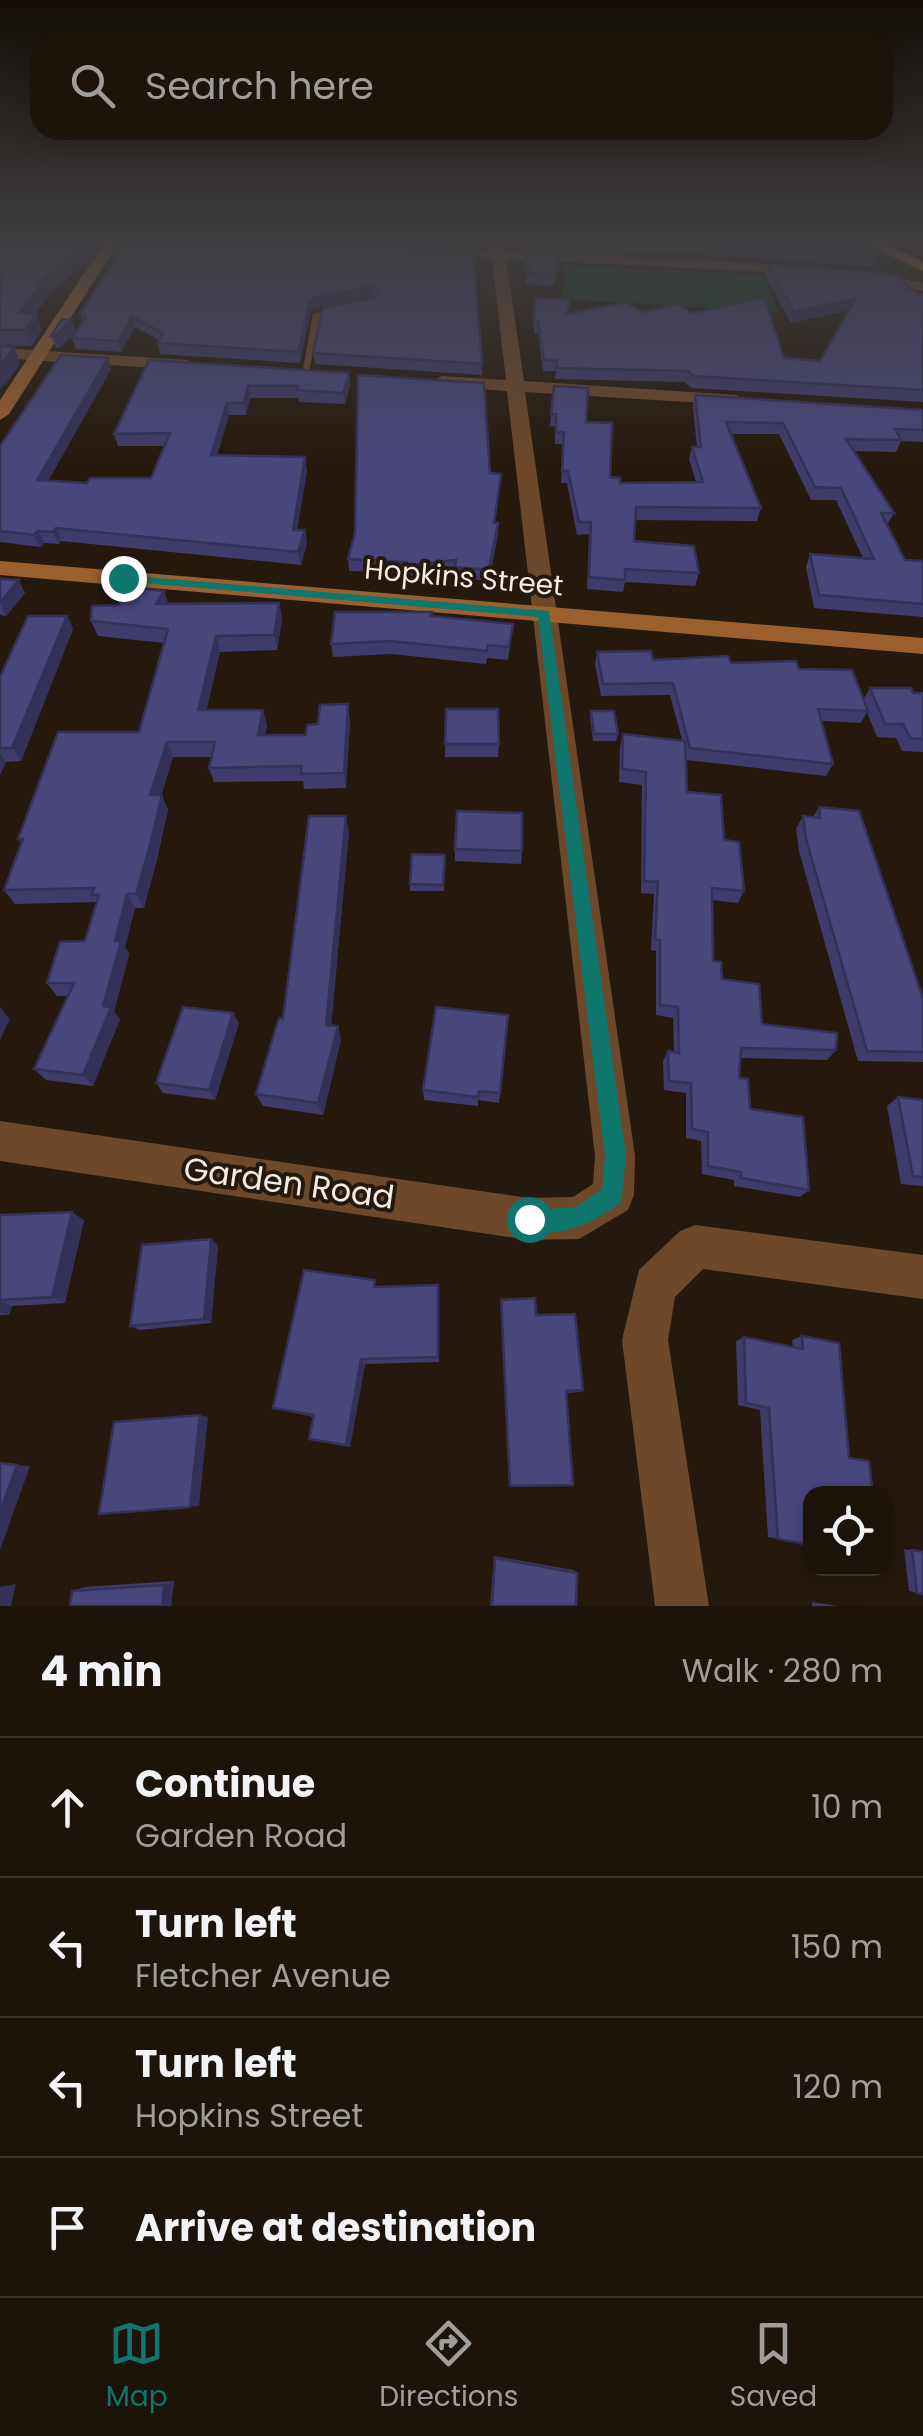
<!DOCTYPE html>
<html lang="en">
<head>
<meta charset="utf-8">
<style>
	:root { --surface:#1c130a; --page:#292018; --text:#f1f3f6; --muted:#a09e9c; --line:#3a322b; --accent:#0f766e }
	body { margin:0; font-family:Poppins,sans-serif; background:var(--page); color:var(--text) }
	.controls { position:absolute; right:30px; bottom:30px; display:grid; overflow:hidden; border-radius:20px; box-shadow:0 5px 25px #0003 }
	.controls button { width:90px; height:90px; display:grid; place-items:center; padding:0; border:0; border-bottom:2px solid var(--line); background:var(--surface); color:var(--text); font:50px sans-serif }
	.stop { position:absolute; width:30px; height:30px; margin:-22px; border:8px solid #0f766e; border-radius:50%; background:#fff }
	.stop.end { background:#0f766e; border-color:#fff; box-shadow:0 2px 10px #0008 }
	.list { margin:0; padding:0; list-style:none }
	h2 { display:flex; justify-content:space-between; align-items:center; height:130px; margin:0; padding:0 40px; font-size:42px }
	h2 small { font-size:32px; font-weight:400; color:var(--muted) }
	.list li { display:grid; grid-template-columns:65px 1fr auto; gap:30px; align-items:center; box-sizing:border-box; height:140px; padding:0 40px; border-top:2px solid var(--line) }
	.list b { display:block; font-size:38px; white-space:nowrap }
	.list p { margin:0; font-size:32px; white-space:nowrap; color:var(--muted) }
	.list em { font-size:32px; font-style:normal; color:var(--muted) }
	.icon { flex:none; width:55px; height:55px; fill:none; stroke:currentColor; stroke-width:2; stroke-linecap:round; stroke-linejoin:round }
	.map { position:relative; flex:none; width:923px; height:1606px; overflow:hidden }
	.search { position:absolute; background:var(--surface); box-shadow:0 5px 25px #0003; left:30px; right:30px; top:30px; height:110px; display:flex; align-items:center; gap:25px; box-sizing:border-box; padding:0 35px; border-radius:30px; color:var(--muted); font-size:38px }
	.sheet { height:690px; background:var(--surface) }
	nav { display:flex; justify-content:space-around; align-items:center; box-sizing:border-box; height:140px; border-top:2px solid var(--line); background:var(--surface); font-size:28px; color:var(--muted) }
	nav a { display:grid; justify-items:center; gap:5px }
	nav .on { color:var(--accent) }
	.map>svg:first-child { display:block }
</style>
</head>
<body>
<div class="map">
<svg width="923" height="1606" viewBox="0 0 923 1606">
	<rect width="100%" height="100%" fill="#25190d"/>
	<polygon fill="#184129" points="566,266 764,275 778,312 561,299"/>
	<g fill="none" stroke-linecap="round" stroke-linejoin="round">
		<polygon fill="#6d482a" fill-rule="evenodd" points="341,306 345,308 344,310 321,315 309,372 302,374 313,314"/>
		<g fill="#6d482a" fill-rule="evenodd">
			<polygon points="486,239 500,239 505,251 808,266 815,270 808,274 506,259 524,381 736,395 745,400 736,405 525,392 635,1156 634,1195 628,1210 579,1239 529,1240 0,1161 0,1121 529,1198 573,1197 593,1184 595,1156 507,391 442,386 433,381 442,376 506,380 492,259 473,254 491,250"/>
			<polygon points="864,270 923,283 923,291 859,277 857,274"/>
			<polygon points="0,348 187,360 196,365 187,370 0,358"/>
			<polygon points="695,1225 923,1255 923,1299 703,1269 675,1297 668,1340 709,1606 655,1606 622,1340 639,1270 680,1231"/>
		</g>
		<g fill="#9b602d" fill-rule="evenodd">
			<polygon points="107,239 119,242 9,414 0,420 0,400"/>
			<polygon points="903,239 923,241 923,249 904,244"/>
			<polygon points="0,561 923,638 923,654 0,575"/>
		</g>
		<polygon fill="#df832b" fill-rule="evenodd" points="856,239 875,239 923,262 923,271"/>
	</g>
	<g fill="#3f3c6b">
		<polygon points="0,239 102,239 89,260 50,293 35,314 42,330 31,346 0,345"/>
		<polygon points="347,239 483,239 483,241 472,241 472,245"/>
		<polygon points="531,239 839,243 876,257 873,267 687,252 530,248"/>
		<polygon points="473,252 482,375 315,364 313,353 375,298 373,296 311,309 300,363 160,354 158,343 159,340 135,327 121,352 76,349 72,338 75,333 59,348 56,348 51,336 72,320 76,332 82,322 80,314"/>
		<polygon points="559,254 554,286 526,284 527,271 524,271 525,260"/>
		<polygon points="768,265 923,294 923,402 691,388 685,382 555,379 556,371 543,371 538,333 534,333 536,298 567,314 642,312 692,313 784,358 820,361 849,310 791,323 765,275"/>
		<polygon points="108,358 111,369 48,481 87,483 151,478 165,446 118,446 114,434 149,360 349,373 350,385 345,404 299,402 298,398 250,398 246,415 229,415 217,455 307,470 297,530 305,530 307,542 301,565 61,541 59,544 44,543 40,547 0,542 0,446"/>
		<polygon points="554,386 586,422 610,477 620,483 696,482 689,459 692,447 697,447 693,407 695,395 923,410 923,442 901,441 896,452 854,451 894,513 887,525 905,560 923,561 923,617 814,608 806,567 810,554 863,558 836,500 811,500 779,434 731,434 761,508 757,521 635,520 634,541 699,573 695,586 625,582 623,592 587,589 589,534 577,535 567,483 561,483 563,444 555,444 555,426 550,426"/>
		<polygon points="490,473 501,474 495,523 498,534 489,581 455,578 455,572 408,576 407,573 349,571 348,559"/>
		<polygon points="0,579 25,593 6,616 0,615"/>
		<polygon points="279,603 282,619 277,650 220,652 206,710 263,710 267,725 265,735 306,735 318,724 350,720 346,788 304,789 303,781 214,782 209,768 212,757 173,757 161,795 168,810 157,859 144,908 135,908 125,947 129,954 114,1012 120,1019 93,1086 46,1080 34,1069 68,996 57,996 47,983 85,941 97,902 15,904 4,890 22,843 18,839 139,732 164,643 98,636 91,621 169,604"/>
		<polygon points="67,616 73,629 21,761 6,762 0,775 0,677"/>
		<polygon points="432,616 513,624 508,660 487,658 486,664 391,654 333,657 331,644"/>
		<polygon points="597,652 653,660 731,663 799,669 863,700 870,688 923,693 923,752 902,751 896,738 877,737 867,712 861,723 822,721 833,764 826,776 687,760 685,754 687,792 724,840 744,891 738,903 712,900 713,961 722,979 762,1024 836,1050 827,1060 740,1058 739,1078 750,1109 809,1190 800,1197 734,1186 734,1180 702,1174 701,1141 686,1138 686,1093 664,1090 663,1061 668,1051 674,1052 673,1018 656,1015 656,951 651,950 654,894 641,893 642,785 619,782 620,747 623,734 682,740 670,695 601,696 595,664"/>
		<polygon points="446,709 499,744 498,757 445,757"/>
		<polygon points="591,711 618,734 616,741 593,741 590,718"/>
		<polygon points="819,807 923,998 923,1062 858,1061 799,851 796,829 803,816 813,817"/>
		<polygon points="349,832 331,1025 338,1026 341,1040 323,1115 263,1106 256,1094"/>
		<polygon points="455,849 522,851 521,864 455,861"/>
		<polygon points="445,855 444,891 410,891 410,884"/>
		<polygon points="508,1015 499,1103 478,1100 478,1106 424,1100 423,1090"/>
		<polygon points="239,1023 215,1100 163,1093 156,1083"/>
		<polygon points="898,1097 923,1100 923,1186 901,1184 887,1106"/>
		<polygon points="0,1215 84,1220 65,1303 12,1306 9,1315 0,1315"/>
		<polygon points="211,1239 218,1246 211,1323 140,1330 130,1326"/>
		<polygon points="378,1287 439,1292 439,1362 365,1364 350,1447 309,1439 313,1417 273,1408"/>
		<polygon points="501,1300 536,1315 583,1390 580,1392 566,1393 573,1485 509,1486"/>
		<polygon points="802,1336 810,1545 768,1537 760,1410 738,1405 736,1341 744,1337 793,1347 792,1340"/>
		<polygon points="904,1549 923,1552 923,1594 909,1591"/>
		<polygon points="494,1556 573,1570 577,1573 576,1606 490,1606"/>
		<polygon points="174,1581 171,1606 70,1606 72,1591 85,1587"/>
		<polygon points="812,1602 837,1606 812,1606"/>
	</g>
	<g fill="#333157">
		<polygon points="89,239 102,239 89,260 50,293 25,329 19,313 45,278"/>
		<polygon points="372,286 373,296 311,309 300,363 299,352 310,299"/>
		<polygon points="856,298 852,309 791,323 794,312"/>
		<polygon points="36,314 42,330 31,346 25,330"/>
		<polygon points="132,317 135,327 121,352 118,341"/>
		<polygon points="72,320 76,332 59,348 55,336"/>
		<polygon points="14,347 20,363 7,383 0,389 0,367"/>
		<polygon points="108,358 111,369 42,492 37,480"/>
		<polygon points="349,373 350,385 345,404 343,393"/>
		<polygon points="248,386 250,398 246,415 244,403"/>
		<polygon points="227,403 229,415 214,467 211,455"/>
		<polygon points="305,457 307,470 295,542 293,530"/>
		<polygon points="498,523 498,534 489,581 489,570"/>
		<polygon points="56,528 61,541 59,544 53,532"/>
		<polygon points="305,530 307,542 301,565 298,552"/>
		<polygon points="38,531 44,543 40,547 34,535"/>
		<polygon points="19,580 25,593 6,616 0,602"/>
		<polygon points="164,591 169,606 156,604"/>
		<polygon points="279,603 282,619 277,650 274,635"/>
		<polygon points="67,616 73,629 21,761 12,748"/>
		<polygon points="216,636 220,652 203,725 198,710"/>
		<polygon points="348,704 350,720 346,788 344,773"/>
		<polygon points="263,710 267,725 262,750 258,735"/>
		<polygon points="167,742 173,757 157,810 150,795"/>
		<polygon points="0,753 6,762 0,775"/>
		<polygon points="162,795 168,810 144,908 136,894"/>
		<polygon points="346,816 349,832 330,1038 326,1025"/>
		<polygon points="127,894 135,908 125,947 129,954 114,1012 120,1019 93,1086 83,1075 103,1006 115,941"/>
		<polygon points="0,1007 10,1019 0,1040"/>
		<polygon points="233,1013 239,1023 215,1100 209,1090"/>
		<polygon points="338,1026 341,1040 323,1115 318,1103"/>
		<polygon points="72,1212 84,1220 65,1303 52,1297"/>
		<polygon points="211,1239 218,1246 211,1323 204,1319"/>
		<polygon points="0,1301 12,1306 9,1315 0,1312"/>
		<polygon points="361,1359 365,1364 350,1447 346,1445"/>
		<polygon points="200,1415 208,1417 199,1506 190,1507"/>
		<polygon points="17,1465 30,1466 0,1550 0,1512"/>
		<polygon points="174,1581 171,1606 162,1606 164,1585"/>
		<polygon points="16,1584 11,1606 0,1606 0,1587"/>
	</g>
	<g fill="#49467c" stroke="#333157" stroke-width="2.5">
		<polygon points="0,239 89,239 84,245 45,278 19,313 36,314 25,330 0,330"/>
		<polygon points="128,239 218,239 473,252 482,364 313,353 323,308 377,297 379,291 372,286 310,299 299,352 158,343 163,333 132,317 118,341 72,338 85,318 80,314"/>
		<polygon points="560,239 834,239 839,243 865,247 876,257 689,242"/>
		<polygon points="527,253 559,254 554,274 527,273 530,260 525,260"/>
		<polygon points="768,265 885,273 897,276 916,294 923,294 923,390 693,376 688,371 556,368 557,360 544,360 538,322 534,322 536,298 569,300 567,314 626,302 642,312 678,304 692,313 764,298 784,358 820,361 856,298 794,312"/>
		<polygon points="62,319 72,320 55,336 51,336"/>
		<polygon points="0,346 14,347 0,367"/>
		<polygon points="61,355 108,358 37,480 87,483 90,478 151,478 170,433 114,434 149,360 349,373 343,393 297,390 298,386 248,386 244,403 227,403 211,455 305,457 293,530 305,530 298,552 56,528 53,532 38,531 34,535 0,531 0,446"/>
		<polygon points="358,375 484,383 490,473 501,474 494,523 498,523 489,570 455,567 456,560 407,565 407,562 348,559 355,533"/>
		<polygon points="554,386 588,388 586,422 612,423 610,477 620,478 620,483 703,482 692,447 701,447 695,395 923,410 923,430 895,429 901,440 846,439 894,513 881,513 905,560 923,561 923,604 819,595 810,554 874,559 841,488 815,487 783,423 726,422 761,508 636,507 634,541 694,546 699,573 625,569 625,580 589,577 591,522 579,522 568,471 562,471 564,432 556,432 556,414 551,414"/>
		<polygon points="0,579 19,580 0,602"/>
		<polygon points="130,587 164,591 156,604 279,603 274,635 216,636 198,710 263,710 258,735 306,735 307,725 318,724 320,705 348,704 344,773 301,774 302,766 209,768 215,742 167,742 150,795 162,795 150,845 136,894 127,894 115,941 121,941 103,1006 111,1007 83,1075 34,1069 74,983 47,983 60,942 85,941 99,895 92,895 94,888 4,890 23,839 18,839 58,732 139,732 168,629 91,621 92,606 118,605"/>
		<polygon points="335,612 432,612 431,616 513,624 509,647 488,645 487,651 390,641 331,644"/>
		<polygon points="28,616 67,616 12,748 0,748 0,677"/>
		<polygon points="651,651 653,660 728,656 731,663 796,661 799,669 852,670 868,711 818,709 833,764 690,748 673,683 603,684 597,652"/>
		<polygon points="870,688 911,688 913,693 923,693 923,739 910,738 903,724 885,724"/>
		<polygon points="446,709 498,709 499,744 445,744"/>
		<polygon points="591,711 614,711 618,734 594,734"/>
		<polygon points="623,734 685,741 687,792 721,795 724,840 739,842 744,891 712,888 713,961 721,962 722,979 759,984 762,1024 837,1033 836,1050 741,1048 739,1078 748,1079 750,1109 803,1117 809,1190 741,1178 741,1172 708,1166 708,1132 692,1129 691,1083 669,1081 668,1051 679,1053 678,1007 660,1005 660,940 655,939 658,882 644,881 646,772 622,769"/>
		<polygon points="819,807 859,811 923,998 923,1052 867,1051 806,839 803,816 820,818"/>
		<polygon points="457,811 522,813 522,851 455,849"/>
		<polygon points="309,816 346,816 326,1025 338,1026 318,1103 256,1094 279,1018 283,1019"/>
		<polygon points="412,854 445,855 443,885 410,884"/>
		<polygon points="183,1007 233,1013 209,1090 156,1083"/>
		<polygon points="436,1007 508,1015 500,1093 479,1091 478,1097 423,1090"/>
		<polygon points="898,1097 923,1100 923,1177 913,1176"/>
		<polygon points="72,1212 52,1297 0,1300 0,1215"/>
		<polygon points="211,1239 204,1319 130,1326 142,1245"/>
		<polygon points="304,1270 375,1280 374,1287 438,1285 438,1357 361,1359 346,1445 309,1439 314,1415 273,1408"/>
		<polygon points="535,1298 536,1315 575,1314 583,1390 566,1391 573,1485 510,1486 501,1300"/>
		<polygon points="802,1336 839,1343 849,1458 869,1461 873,1494 810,1494 810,1545 778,1539 769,1408 746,1403 744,1337 803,1349"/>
		<polygon points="200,1415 190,1507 99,1514 114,1422"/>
		<polygon points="0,1463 17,1465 0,1512"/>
		<polygon points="912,1550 923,1552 923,1594 917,1593"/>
		<polygon points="495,1558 577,1573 576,1606 492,1606"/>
		<polygon points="164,1585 162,1606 70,1606 72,1591"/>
	</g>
	<linearGradient id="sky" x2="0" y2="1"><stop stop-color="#140e07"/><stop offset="0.52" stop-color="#403e40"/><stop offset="1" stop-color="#403e40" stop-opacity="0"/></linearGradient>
	<rect width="923" height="464" fill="url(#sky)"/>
	<path fill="#0f766e" d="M123,575L549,611L626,1156L621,1203C591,1223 557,1242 521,1227L517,1219L521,1211L576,1207L602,1189L605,1156L538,617L119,581L117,578Z"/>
	<g text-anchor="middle" stroke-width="8" stroke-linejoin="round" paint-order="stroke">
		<g font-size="28" fill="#f5ece4" stroke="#25190d">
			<text transform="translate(464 577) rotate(5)" y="10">Hopkins Street</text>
		</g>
		<g font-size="32" fill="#f5ece4" stroke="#25190d">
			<text transform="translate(289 1183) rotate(8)" y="11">Garden Road</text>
		</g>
	</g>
</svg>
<div class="controls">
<button><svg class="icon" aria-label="locate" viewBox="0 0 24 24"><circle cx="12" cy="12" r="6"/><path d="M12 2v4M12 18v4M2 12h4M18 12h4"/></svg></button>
</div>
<div class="stop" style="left:529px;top:1219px"></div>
<div class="stop end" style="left:123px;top:578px"></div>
<div class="search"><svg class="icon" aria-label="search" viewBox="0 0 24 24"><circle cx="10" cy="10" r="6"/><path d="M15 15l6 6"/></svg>Search here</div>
</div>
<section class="sheet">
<h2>4 min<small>Walk · 280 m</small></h2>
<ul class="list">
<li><svg class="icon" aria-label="ahead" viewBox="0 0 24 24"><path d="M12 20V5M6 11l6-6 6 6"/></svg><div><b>Continue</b><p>Garden Road</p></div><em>10 m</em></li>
<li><svg class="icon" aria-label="left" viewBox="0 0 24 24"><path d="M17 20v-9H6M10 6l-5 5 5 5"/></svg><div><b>Turn left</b><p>Fletcher Avenue</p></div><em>150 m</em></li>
<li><svg class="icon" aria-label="left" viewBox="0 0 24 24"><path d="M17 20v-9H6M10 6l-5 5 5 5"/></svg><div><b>Turn left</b><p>Hopkins Street</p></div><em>120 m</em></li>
<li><svg class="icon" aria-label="arrive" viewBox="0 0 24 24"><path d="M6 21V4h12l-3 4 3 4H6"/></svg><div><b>Arrive at destination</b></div></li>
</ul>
</section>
<nav>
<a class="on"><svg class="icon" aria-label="map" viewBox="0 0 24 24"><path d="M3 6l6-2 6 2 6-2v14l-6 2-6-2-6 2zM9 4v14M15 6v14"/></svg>Map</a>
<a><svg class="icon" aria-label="directions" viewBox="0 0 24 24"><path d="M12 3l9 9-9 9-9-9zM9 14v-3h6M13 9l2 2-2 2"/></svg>Directions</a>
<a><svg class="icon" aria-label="saved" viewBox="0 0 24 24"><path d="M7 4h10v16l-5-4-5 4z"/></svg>Saved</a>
</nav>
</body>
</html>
